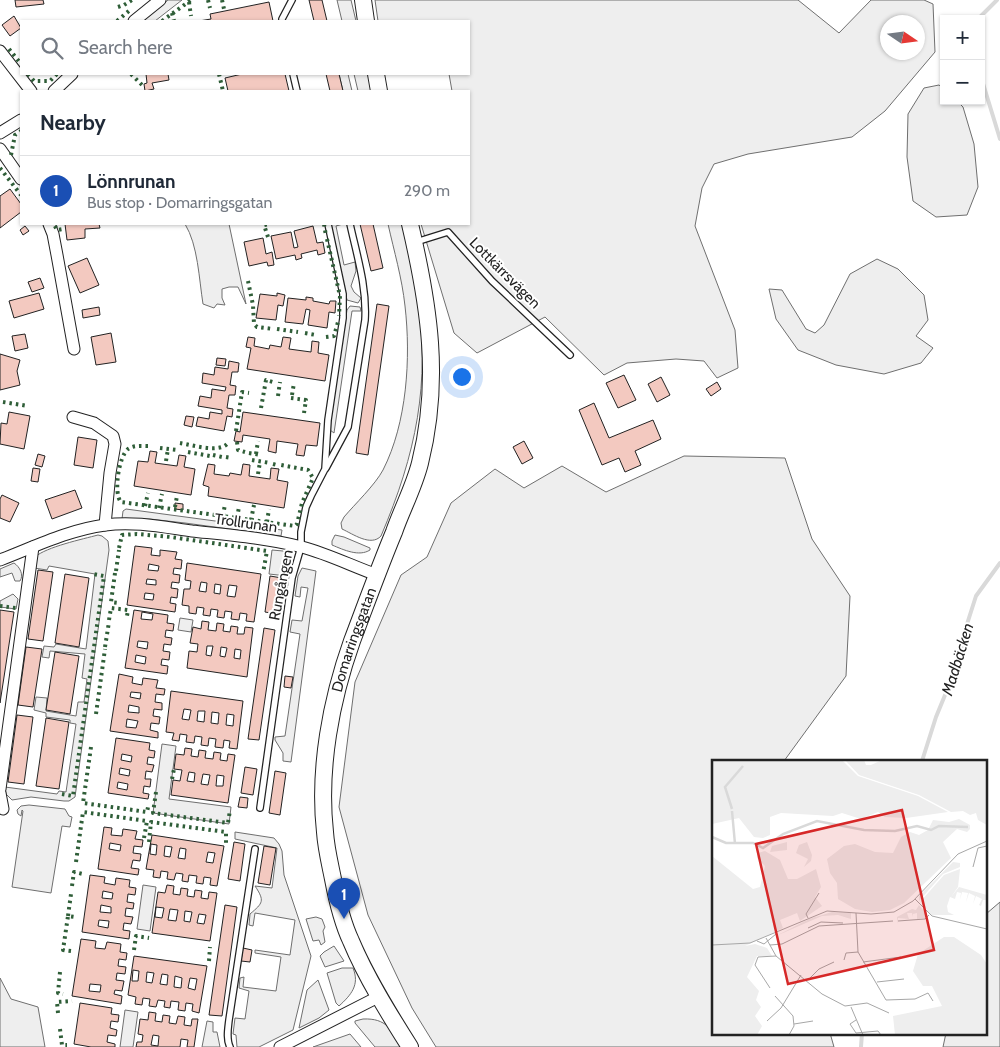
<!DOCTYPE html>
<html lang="en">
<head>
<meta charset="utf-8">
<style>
	:root { --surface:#fff; --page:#f2f2f3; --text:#1f2937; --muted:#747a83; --line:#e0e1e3; --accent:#c62828 }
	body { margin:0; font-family:Cabin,sans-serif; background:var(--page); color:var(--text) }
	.controls { position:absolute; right:15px; top:15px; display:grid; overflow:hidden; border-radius:0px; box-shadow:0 1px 4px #0004 }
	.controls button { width:45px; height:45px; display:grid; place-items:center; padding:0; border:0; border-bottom:1px solid var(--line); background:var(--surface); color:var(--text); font:25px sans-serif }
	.compass { position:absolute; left:880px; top:15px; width:45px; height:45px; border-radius:50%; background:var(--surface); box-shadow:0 1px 4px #0004; rotate:103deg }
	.you { position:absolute; left:461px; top:376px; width:18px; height:18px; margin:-12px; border:4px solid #fff; border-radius:50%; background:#1a73e8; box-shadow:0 0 0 8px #1a73e833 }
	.badge { display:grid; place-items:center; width:32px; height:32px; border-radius:50%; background:var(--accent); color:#fff; font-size:16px; font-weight:700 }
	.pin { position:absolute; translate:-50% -41px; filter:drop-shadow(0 1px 2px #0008) }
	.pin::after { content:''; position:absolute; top:26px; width:18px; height:15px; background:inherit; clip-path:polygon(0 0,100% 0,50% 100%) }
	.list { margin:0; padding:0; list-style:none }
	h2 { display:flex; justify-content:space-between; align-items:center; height:65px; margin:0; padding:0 20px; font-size:21px }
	h2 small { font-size:16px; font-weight:400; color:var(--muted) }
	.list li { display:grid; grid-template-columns:32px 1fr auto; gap:15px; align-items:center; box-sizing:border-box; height:70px; padding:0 20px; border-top:1px solid var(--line) }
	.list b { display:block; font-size:19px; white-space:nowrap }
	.list p { margin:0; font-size:16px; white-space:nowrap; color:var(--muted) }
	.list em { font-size:16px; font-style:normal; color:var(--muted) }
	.icon { flex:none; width:28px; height:28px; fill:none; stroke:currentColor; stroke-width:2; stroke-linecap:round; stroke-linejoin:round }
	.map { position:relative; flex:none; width:1000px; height:1047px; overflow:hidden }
	.search { position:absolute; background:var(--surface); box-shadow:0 1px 4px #0004; left:20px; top:20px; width:450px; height:55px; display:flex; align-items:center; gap:12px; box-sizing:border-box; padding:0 18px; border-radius:0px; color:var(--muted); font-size:19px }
	.panel { position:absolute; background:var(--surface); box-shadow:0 1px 4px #0004; left:20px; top:90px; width:450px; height:135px; border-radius:0px }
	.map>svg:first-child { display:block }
</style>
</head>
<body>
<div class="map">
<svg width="1000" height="1047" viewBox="0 0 1000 1047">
	<rect width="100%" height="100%" fill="#fff"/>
	<g fill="#eee" stroke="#6f6f6f" fill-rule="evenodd">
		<polygon points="168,0 182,0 155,21 143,21"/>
		<polygon points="337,0 351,0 356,21 342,21"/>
		<path d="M375,0H798L839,33L871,0H924L933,4L935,52L885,111L852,137L748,154L714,164L702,188L695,226L735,330L738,368L717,378L704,361L676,359L627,363L604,375L545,317L477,353L454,333L421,224H469V91H452L449,74H469V21H378ZM888,22H918V52H888Z"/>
		<polygon points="339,74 348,74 352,91 343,91"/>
		<polygon points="354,74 368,74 372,91 358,91"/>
		<polygon points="939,85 944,89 944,101 957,101 963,107 974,144 978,187 967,215 936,217 913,201 907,157 908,114 924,88"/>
		<path d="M185,224H229L246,304L238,287H229L222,289V298L225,305L217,304L214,308L203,304C199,279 198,245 185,224Z"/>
		<polygon points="331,224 343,224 336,226 344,265 355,262 356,271 351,286 354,292 361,298 358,303 347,300"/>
		<path d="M388,224H402C407,247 414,271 417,295C431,383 416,454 381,536C371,547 353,534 342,529L341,523L344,517C355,504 375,485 383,470C407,423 411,358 405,306C402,278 394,251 388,224Z"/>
		<polygon points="877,259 898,269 924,295 928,320 916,336 933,348 921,363 884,374 836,365 798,350 776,319 769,289 782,290 806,329 815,333 824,325 850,274"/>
		<polygon points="350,306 360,307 361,311 352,311 334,433 330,430 329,427 347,310"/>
		<polygon points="684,456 785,458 812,539 850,596 846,676 784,761 714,761 714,1033 830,1033 834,1047 436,1047 412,1008 368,915 339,807 355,682 401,575 427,557 451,503 495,469 524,488 562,466 606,492"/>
		<polygon points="126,509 282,530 281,536 185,523 150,519 122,519 123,511"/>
		<path d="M98,535L102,536L108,541L109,550L75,797L69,801H64L31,797L12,800L6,794L5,787L57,794L59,791L66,792L76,724L70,723V720L46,717V713L34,710L36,697L47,698L46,711L76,716L78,702H84L87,679L82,678L85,654L50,651L49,658L42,657L44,646L54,647L56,644L86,649L95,574L49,566L47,570L34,568L35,557C46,547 83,539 98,535Z"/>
		<path d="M335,535L344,537L370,548V550C359,557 344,550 332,545V541Z"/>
		<polygon points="272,550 283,551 289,556 288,563 291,564 287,576 269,574"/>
		<path d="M14,563C20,567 24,575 20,581H15L12,573L0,577V569Z"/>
		<polygon points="302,568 316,571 291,762 283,761 283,753 275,740 275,737 285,736 300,634 290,632 292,620 302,621 308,588 301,587 300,597 295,596 298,576"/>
		<polygon points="13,594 18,599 16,609 0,607 0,601"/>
		<polygon points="180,618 193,620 191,632 178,630"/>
		<polygon points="162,744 176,746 169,799 231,807 229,824 153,813"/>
		<polygon points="29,805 65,809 69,816 72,817 70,827 62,826 51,893 12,887 23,811 22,810 21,816 18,814 17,810 21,806"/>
		<path d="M235,832L274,838L279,844L282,851L284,875L311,956L293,1030L259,1047H237L236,1035L233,1034L235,1018L245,1019L249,991L239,988L240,978L244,977L243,987L276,991L281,957L255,953V950L290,955L295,920L255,913L253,926L249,925L250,914C263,903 265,901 255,886L272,888L277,848L235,839Z"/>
		<polygon points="143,885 156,887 150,931 137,929"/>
		<polygon points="1000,902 1000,1047 943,1047 946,1033 986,1033 986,914"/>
		<polygon points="316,917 322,919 325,927 323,931 325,942 321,945 319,940 313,941 306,919"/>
		<polygon points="334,946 344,961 325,967 320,956 324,952"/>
		<path d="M342,968H353C360,985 351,995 339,1006L336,1003L327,973Z"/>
		<polygon points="0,978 11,999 38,1007 45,1047 0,1047"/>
		<polygon points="318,980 329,1010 319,1018 299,1028 307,990"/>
		<polygon points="125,1010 138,1012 133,1047 120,1047"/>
		<path d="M363,1019C387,1018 391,1030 403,1047H375L355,1023V1021Z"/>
		<polygon points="207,1021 213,1022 213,1032 217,1032 220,1047 202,1047"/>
		<polygon points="350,1034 361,1047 313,1047"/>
	</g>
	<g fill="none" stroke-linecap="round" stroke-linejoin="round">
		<g stroke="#d9d9d9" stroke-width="4">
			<polyline points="978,19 997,0"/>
			<polyline points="981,77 1000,139"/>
			<polyline points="922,761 936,717 959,661 968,621 976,596 1000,563"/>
			<polyline points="861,1047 862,1033"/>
		</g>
	</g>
	<g fill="#f3c9c0" stroke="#222" fill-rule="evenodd">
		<polygon points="15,0 43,0 44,4 16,7"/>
		<polygon points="309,0 322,0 327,21 314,21"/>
		<polygon points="269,2 273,21 199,21 211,19 210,14"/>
		<polygon points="14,16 21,28 10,36 2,25"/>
		<polygon points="146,74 168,74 169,80 152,83 154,89 145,91 144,84 147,83"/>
		<polygon points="242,74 285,74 289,91 228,91 225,78"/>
		<polygon points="326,74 339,74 343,91 330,91"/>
		<polygon points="10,189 21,204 21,212 0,228 0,196"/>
		<polygon points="65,224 99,224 100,228 85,229 85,238 67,240"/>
		<polygon points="360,224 373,224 383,268 371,271"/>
		<polygon points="25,226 29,231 23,235 20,230"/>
		<polygon points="313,226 317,243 323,242 325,253 318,255 317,250 301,254 302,258 296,260 295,255 276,259 271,236 291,232 294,248 298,247 294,231"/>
		<polygon points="263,238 266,254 272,252 274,265 268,266 267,262 249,266 244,242"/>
		<polygon points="87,258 99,285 80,293 68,266"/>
		<polygon points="40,278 44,288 32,292 28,282"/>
		<polygon points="39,293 44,309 14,318 9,301"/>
		<polygon points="277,293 285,295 283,306 278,305 276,320 256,318 260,294 277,296"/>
		<polygon points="306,297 313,298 313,301 329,304 330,301 336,301 335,313 329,312 327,328 308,325 310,310 306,309 303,324 285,322 288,298 306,300"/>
		<polygon points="377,304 389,306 368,455 356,453"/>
		<polygon points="99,307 100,315 83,318 82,310"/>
		<polygon points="111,333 116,362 96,365 91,337"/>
		<polygon points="25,334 28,348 15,351 12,336"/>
		<polygon points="248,337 255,338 254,346 269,349 270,345 281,347 283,337 291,338 289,349 311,352 312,341 319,342 318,353 329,355 325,381 247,369 251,348 246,347"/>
		<polygon points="0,354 20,360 17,371 20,385 0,390"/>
		<polygon points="217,358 226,359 225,366 216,365"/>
		<polygon points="229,361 239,363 238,372 232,372 230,385 236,386 235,395 229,395 227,408 233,409 232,417 227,416 224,431 196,426 198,417 209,419 210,412 222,414 222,410 198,406 200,396 211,398 212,389 225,391 226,387 202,383 203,373 214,375 215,367 228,369"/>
		<polygon points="624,375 636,400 618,408 606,383"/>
		<polygon points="661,377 670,395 657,402 648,384"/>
		<polygon points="717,382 721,389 711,396 706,389"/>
		<polygon points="594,403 609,438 653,420 661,439 635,451 641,465 625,472 619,458 602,465 579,410"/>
		<polygon points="9,412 30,416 24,449 0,444 1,423 7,424"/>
		<polygon points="243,412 320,423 317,446 306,445 304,456 296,455 298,444 277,441 276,453 268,451 270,439 243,435 242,442 234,441 236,431 240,432"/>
		<polygon points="186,416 194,417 192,427 184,425"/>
		<polygon points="78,437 97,440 93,468 74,465"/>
		<polygon points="524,441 533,458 522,464 513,447"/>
		<polygon points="150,451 157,452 155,463 177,466 179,455 186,456 184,467 195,469 191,495 134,486 138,461 148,462"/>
		<polygon points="38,454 45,456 42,467 35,465"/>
		<polygon points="208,464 215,465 214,474 229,476 230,473 241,475 243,464 250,465 249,476 270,479 271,468 279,469 277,480 288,482 284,508 208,496 209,487 203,485"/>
		<polygon points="33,468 40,469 38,482 31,481"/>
		<polygon points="75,490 82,508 52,519 45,500"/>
		<polygon points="2,495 19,503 10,522 0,518 0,499"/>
		<polygon points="175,503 183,504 183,510 175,509"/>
		<path d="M135,546L152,548L151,555L160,556V550L177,552L175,559L182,560L181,569L174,568L173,574L180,575L179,583L172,582L171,588L178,589L177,598L171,597L170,603L176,604L175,612L127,605ZM149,564L159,566L158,571L148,570ZM147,579L156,580V585L146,584ZM145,593L154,594L153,600L144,599Z"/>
		<path d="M187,563L261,574L254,622L246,621L247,614L240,613L239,620L231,619L232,612L225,611L224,618L217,617L218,610L211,609L210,616L203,615L204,608L197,607L196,614L189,613V606L182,605L184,589H190L191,581L185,580ZM201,582L207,583L206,592L199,591ZM215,584L221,585L220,594L214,593ZM229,585L237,586L235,597L227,596Z"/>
		<polygon points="38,570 53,572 43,641 28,639"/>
		<polygon points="65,574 89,578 79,647 55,643"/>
		<polygon points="270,576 282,578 277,614 265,612"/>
		<polygon points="0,610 14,612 0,703"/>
		<path d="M134,610L168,615L167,623L174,624L173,631L166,630L165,637L172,638L171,645L164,644L163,651L170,652L169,660L162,659L161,665L168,666L167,674L125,668ZM142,612L153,614L152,620L141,619ZM138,641L148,642L147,649L137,647ZM136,655L146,657L145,664L135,662Z"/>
		<path d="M202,621L209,622L208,630L216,631L217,623L224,624L223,631L230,632L231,626L238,627L237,634H244L245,627L253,628L247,677L187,668L189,651L197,652L198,644L190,643L193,627L201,629ZM207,646H213L211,656L206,655ZM221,647L227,648L225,657L220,656ZM235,649L241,650L240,659L234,658Z"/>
		<polygon points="264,628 275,630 259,740 248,739"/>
		<polygon points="26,647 42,649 33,707 18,705"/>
		<polygon points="55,652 79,656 70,714 46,710"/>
		<path d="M119,674L133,677L132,683L142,685L143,678L158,680L156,688L165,689L164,695L156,694L155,702L162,703V710L154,709L153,716L160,717L159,724L151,723L150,730L158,732V738L110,731ZM131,692L141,693L140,699L130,697ZM129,705L139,707V713L128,712ZM127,719L138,721L136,728L126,727Z"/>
		<polygon points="285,676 293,677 291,688 284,687"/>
		<path d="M171,691L243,701L237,749L229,748L230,741L224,740L223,748L215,747L216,739L209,738L208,746L201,745L202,737L195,736L194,743L186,742L187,735L180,734L179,741L172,740L174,733L166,732ZM184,709L191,710L189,720L182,719ZM198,711H205L204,722L197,721ZM212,712L219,713L218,724L211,723ZM227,714L234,715L233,726L226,725Z"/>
		<polygon points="17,715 33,717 24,784 8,782"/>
		<polygon points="46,718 69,722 59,789 36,786"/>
		<path d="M116,738L150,743L149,750L155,751L154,758L148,757L147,764L154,765L152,772L146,771L145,779H151L150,787L144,786L143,793L149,794L148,799L108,793ZM122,754L132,756L131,762L121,760ZM120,768L130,770L129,776L119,774ZM118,782L128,784L127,790L117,788Z"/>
		<path d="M185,748L192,749L191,756L198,757L199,750L206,751L205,758L213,759L214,752L221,753L220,760L227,761L228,754L235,755L228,803L171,795L173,780L180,781L182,770L174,769L176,754L184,755ZM189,772L195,773L194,782L187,781ZM203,774L210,775L208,785L201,784ZM217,775L224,776L223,786H216Z"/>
		<polygon points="245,767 257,769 253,795 241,793"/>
		<polygon points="275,771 286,773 280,815 269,813"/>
		<polygon points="240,797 248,798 247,808 238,807"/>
		<path d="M104,827L112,828L111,835L122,836L123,829L137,831L135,839L143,840L142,847L134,846L133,853L141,854L140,861L133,860L131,868L139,869L138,875L98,869ZM110,843L121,845L120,851L109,849Z"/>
		<path d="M152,835L224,846L217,886L210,885L211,878L204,877L203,884L196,883L197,876L189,875L188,882L182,881L183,874L176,873L174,880L167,879L168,872L161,871L160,878L153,877L154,870L146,869ZM151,844L157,845L156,855L150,854ZM165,846L172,847L170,857L164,856ZM180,848L186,849L185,859L178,858ZM208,852L215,853L213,863L206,862Z"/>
		<polygon points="234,842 245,844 240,881 228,879"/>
		<polygon points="264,846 276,848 270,885 258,883"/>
		<path d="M90,875L105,877L104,883L115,885L116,878L130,880L129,887L136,888L135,895L128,894L127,902L134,903L133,909L126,908L125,916L133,917L131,924L124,923L123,930L130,931L129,939L82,932ZM103,891L113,893L112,899L102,898ZM101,905L111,907V913L100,912ZM99,920L109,921L108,928L98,926Z"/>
		<path d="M167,885L174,886L173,894L180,895L181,888L188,889L187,896L194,897L195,890L202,891L201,898L208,899L209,892L217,893L210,941L152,933L158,892L165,893ZM156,907L164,908L162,918L155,917ZM170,909L178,910L176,921L168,920ZM185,911L192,912L190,922L184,921ZM199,914L206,915L204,924L197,923Z"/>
		<polygon points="225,905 237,907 222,1016 209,1015"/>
		<path d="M81,939L96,941L95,948L105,949L107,942L121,944L120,952L127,953L126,960L119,959L118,966L126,967L125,974L117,973L116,980L124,981L122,991L115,990L114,994L122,996L121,1004L72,996ZM90,984L101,985L100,992L89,991Z"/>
		<polygon points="243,948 252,950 250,962 241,961"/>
		<path d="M134,956L207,966L199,1013L192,1011L193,1004L186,1003L185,1011L178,1010L179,1002L171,1001L170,1008L164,1007L165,1001L158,1000L156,1007L149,1006L150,999L143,998L142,1005L135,1004L136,997L128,995ZM133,970L139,971L138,981H132ZM147,972L154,973L152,983L146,982ZM162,974L168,975L167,985L160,984ZM175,976L182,978L181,988L174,987ZM190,978L197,979L195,990L188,988Z"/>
		<polygon points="80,1003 112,1008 111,1014 119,1015 118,1022 111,1021 110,1028 117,1030 116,1036 108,1035 107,1042 115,1044 115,1047 91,1047 74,1044"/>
		<path d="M149,1012L156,1013L155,1021L162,1022L163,1015L170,1016L169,1023L176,1024L178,1016L185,1017L184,1025L191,1026L192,1019H198L194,1047H187L188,1040L181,1039L180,1047H136L137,1042H142L143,1035L138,1034L140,1019L148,1020ZM153,1035L159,1036L158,1046L151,1045Z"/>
	</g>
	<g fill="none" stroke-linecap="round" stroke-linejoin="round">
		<g stroke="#222" stroke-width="8">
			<g id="lane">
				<polyline points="282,21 282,19 292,0"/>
				<polyline points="293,74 297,91"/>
				<polyline points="416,242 448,232 492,281 570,355"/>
				<path d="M326,468L348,427L365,320C367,287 357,256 350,224"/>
				<polyline points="260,808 292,578 301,547 301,532 306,507 311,496 325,469 328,420 343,318 343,294 328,224"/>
				<path d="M230,1047C226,1039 228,1029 229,1020L255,849"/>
			</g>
		</g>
		<g stroke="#222" stroke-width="13">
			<g id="street">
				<polyline points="134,21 160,0"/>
				<polyline points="0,51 31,91"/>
				<polyline points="54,91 72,74"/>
				<polyline points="0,133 21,120"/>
				<polyline points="0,149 21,179"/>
				<polyline points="49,224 53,234 57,255 74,349"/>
				<polyline points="73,417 94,423 113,436 115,444 110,473 105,525"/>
				<path d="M0,560C34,547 68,530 105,525C134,521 163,527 192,531C229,535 266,538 302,547C328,554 352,566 377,575"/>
				<polyline points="0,789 33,547"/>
				<polyline points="0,793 3,809"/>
				<polyline points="280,1047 380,996"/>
			</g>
		</g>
		<g stroke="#222" stroke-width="18">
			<g id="secondary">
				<polyline points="363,0 366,21"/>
				<polyline points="376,74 379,91"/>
				<path id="s1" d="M410,1047C389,1014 366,977 351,941C342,922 337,900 333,879C330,864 326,848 325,832C318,769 331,700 352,641C366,604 379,568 394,532C402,509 414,487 420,463C441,380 429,305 410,224"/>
			</g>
		</g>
		<use href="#lane" stroke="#fff" stroke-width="5.5"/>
		<use href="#street" stroke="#fff" stroke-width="11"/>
		<use href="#secondary" stroke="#fff" stroke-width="16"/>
		<g stroke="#2f5e38" stroke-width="4" stroke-dasharray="2.5 4" stroke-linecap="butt">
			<polyline points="208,0 210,8"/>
			<polyline points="222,0 224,9"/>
			<polyline points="189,2 191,16"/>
			<polyline points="118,7 124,5 132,0"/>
			<polyline points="172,13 174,21"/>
			<polyline points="117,21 130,10"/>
			<polyline points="162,21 191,0"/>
			<polyline points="9,49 21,64"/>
			<polyline points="28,74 34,81 50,81 57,74"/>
			<polyline points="131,74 143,86"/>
			<polyline points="219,74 223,91"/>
			<polyline points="11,155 15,135 21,131"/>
			<polyline points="0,168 21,195"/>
			<polyline points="324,224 326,236"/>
			<polyline points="55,226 57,230 63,229"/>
			<polyline points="268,237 264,225 269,224"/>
			<polyline points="327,239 340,296 339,316"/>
			<polyline points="248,281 253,305 254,324 257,327 273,329"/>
			<polyline points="277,329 298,332"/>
			<polyline points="305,333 316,335"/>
			<polyline points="326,337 334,336 338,322"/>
			<polyline points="292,395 294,383"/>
			<polyline points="278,396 280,382"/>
			<polyline points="291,398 306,400 304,413"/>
			<polyline points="3,402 28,406"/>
			<polyline points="261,408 266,380 273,382"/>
			<polyline points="236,431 242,392 249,393"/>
			<polyline points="237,442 238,450 245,452"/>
			<path d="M180,443C192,445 218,453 227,444"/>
			<path d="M148,446C141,446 134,445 128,449C119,456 113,493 121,502L295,526L297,524L302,503L313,478L308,470L281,465"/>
			<polyline points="160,448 177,450"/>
			<polyline points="188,452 210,456"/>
			<polyline points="249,453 261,455"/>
			<polyline points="256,454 258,441"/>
			<polyline points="213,455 222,457"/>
			<polyline points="226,457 232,458"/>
			<polyline points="252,460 270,463"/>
			<polyline points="166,461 168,449"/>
			<polyline points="273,464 277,465"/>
			<polyline points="258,474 260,462"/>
			<polyline points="145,506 148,493"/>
			<polyline points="175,507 177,496"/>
			<polyline points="159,508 162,494"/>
			<polyline points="223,516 225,504"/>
			<polyline points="237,518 239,507"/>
			<polyline points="251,520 254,505"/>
			<polyline points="267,522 269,509"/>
			<polyline points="119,548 122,535 137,534 171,537 267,551 263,573"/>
			<polyline points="116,571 119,550"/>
			<polyline points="115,573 111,602 119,603"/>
			<polyline points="0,606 16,608"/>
			<polyline points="109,620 111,608 128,610 127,616"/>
			<polyline points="105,647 109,622"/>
			<polyline points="96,714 105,649"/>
			<polyline points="91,747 83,803 147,812 148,807"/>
			<polyline points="172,779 174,769"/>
			<polyline points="156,792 153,813 228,823 230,810"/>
			<polyline points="62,794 73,796 104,576 93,574"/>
			<polyline points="149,842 151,822 226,832 226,843"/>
			<polyline points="76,862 83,812 147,821 144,838"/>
			<polyline points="72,886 74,872 83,874"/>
			<polyline points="68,916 71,894"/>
			<polyline points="134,950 136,936 149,938"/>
			<polyline points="71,951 63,950 68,916 75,917"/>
			<polyline points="209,961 210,947"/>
			<polyline points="60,972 58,993 63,994"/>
			<polyline points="58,1013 57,1002 72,1001"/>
			<polyline points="60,1029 62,1045 67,1045"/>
		</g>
	</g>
	<g text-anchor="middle" stroke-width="4" stroke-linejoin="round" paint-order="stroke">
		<g font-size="15" fill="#222" stroke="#fff">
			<text transform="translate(505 273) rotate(45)" y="5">Lottkärrsvägen</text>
			<text transform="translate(246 523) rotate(8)" y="5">Trollrunan</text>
			<text transform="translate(281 585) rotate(-79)" y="5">Rungången</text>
			<text dy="5" stroke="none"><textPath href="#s1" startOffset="430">Domarringsgatan</textPath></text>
		</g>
		<g font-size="16" font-style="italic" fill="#222" stroke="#fff">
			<text transform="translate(957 659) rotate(-73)" y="6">Madbäcken</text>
		</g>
	</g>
	<g transform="translate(712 760)">
		<rect width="275" height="275" fill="#fff"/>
		<path d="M0,0H130L146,16L206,36L236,52L194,58L173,57L166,52L149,59L130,53L121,56L69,53L58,57V75L51,78L42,77L27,58L0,64ZM133,0H152L154,5H159L170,0H275V65L266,60L264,53L258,55L251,51L239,52L207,35L147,15ZM247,59L258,65V69L255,72L245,69L231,82L239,98L192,143L178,150L160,152L143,149L126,139L125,123L118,113L115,99L132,86L143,84L163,92L181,93L189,77L198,72L207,75L216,70L221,60L237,62ZM75,82V90L58,92L60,86ZM95,82L100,95L99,101L92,107L96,99L84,93L87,85ZM53,91L68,100L76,119H85L104,109L109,127L103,137L110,146L88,161L85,153L68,160L71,168L33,186L43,184L55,188L60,196H45L35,217L47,231L44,240L49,247L43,256L50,266L45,275H0V96L41,129L48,127L53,106L45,98L46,93ZM241,102L248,103V107L231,114L207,141V136ZM248,109L246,127L239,137L247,127L275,135V140H271L269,146L267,145L270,139L264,136L261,144L263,136L257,133L254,142L256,133L250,132L248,140L249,133L245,132L243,139L238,137L235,146L236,152L242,155H218L209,141L232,115ZM207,145L215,155L213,158L205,159V153L201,154V157L200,153H195L197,159L186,158L185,164V157L200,149L204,150ZM120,152L139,153V159L126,155L110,156L64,176L97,159ZM232,177H242L269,195L275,204V275H183L181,256L230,246L220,226H211L201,211L206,194Z" fill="#eee"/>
		<path fill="none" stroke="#d9d9d9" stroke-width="2.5" d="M20,49L13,27L31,6M20,51L23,84M0,77L14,83H41L51,88L71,74L105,61L152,70L183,71L205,66L219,70L227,66L256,67"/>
		<path fill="none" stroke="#a7a7a7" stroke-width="1" d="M261,107L266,88L275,86M203,139L220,156L275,169M144,153L146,192L174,240L203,239L216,233L221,241M96,158L94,154L107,133M186,161L213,159L217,155M96,168L109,162L131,163M54,178L64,196L110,234L133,246L155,243L177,253M45,181L52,184L64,174M0,185L38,183L115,151L159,154L182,152L201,141L246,94L275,81M58,185L70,184L107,166L181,161M132,200L134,193L146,192M151,202L189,197M96,220L107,209L122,202M165,222L192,219M58,228L43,205L46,197L64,196M63,236L81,256L82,266L77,275M139,247L151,275M144,260L138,264L144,273L166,271L169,275M55,261L69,248L89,215M82,264L101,261"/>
		<path fill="#d62828" fill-opacity="0.15" stroke="#d62828" stroke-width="2.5" d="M190,50L222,190L76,224L44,84Z"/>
		<rect width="275" height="275" fill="none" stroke="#222" stroke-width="2.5"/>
	</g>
</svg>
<div class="controls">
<button>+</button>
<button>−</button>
</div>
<svg class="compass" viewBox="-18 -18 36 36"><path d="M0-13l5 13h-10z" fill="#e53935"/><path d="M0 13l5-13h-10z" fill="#747a83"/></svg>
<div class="you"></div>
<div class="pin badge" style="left:344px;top:919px;background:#1a4fb4">1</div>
<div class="search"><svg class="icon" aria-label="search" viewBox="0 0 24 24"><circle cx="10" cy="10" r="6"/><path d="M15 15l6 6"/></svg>Search here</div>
<section class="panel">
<h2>Nearby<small></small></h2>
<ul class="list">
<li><span class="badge" style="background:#1a4fb4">1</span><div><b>Lönnrunan</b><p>Bus stop · Domarringsgatan</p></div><em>290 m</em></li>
</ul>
</section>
</div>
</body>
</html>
